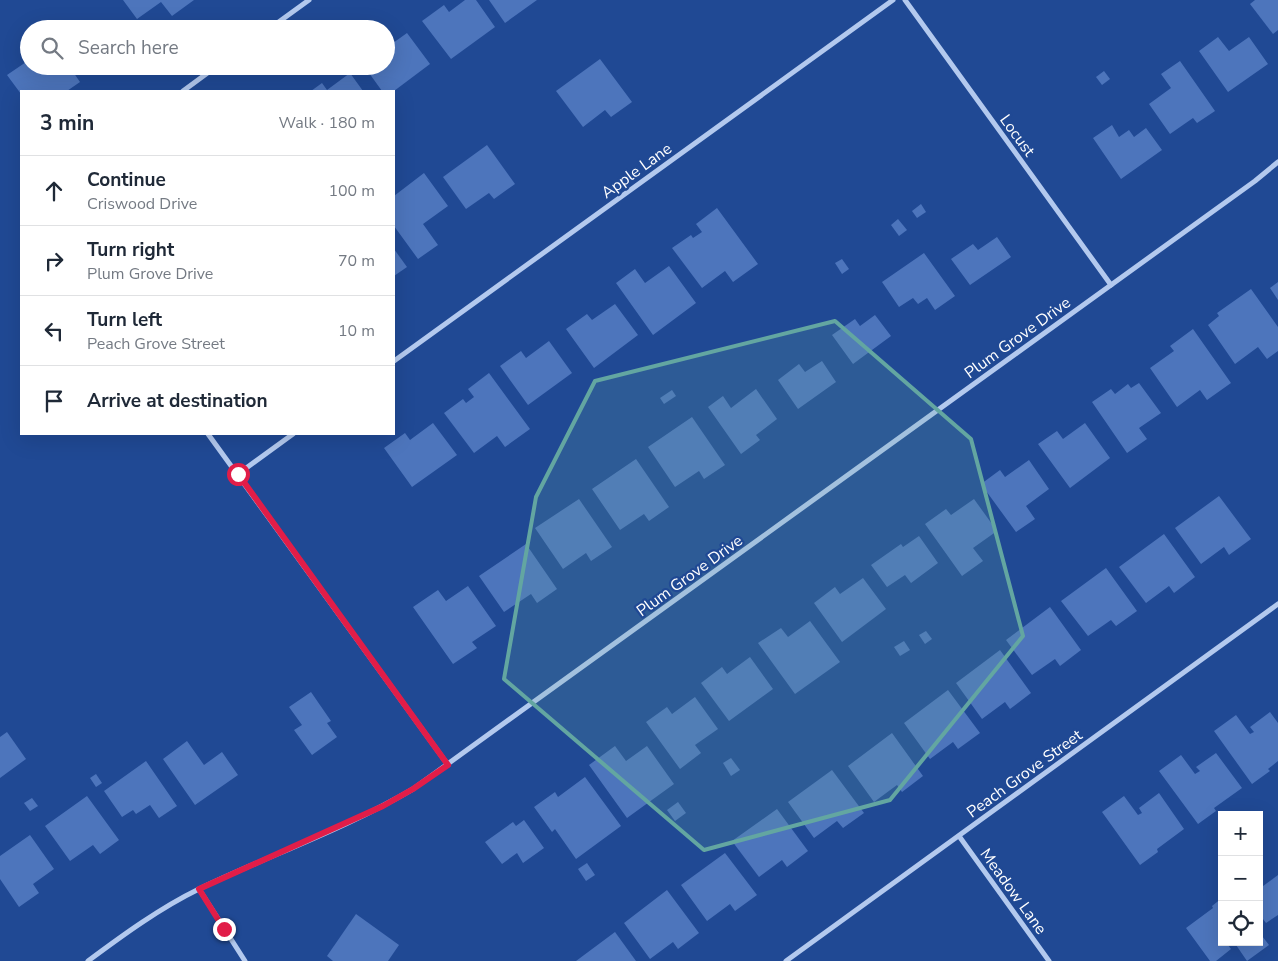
<!DOCTYPE html>
<html lang="en">
<head>
<meta charset="utf-8">
<style>
	:root { --surface:#fff; --page:#f2f2f3; --text:#1f2937; --muted:#747a83; --line:#e0e1e3 }
	body { margin:0; font-family:"Nunito Sans",sans-serif; background:var(--page); color:var(--text) }
	.controls { position:absolute; right:15px; bottom:15px; display:grid; overflow:hidden; border-radius:0px; box-shadow:0 5px 20px #0002 }
	.controls button { width:45px; height:45px; display:grid; place-items:center; padding:0; border:0; border-bottom:1px solid var(--line); background:var(--surface); color:var(--text); font:25px sans-serif }
	.stop { position:absolute; width:15px; height:15px; margin:-11px; border:4px solid #e11d48; border-radius:50%; background:#fff }
	.stop.end { background:#e11d48; border-color:#fff; box-shadow:0 1px 5px #0008 }
	.list { margin:0; padding:0; list-style:none }
	h2 { display:flex; justify-content:space-between; align-items:center; height:65px; margin:0; padding:0 20px; font-size:21px }
	h2 small { font-size:16px; font-weight:400; color:var(--muted) }
	.list li { display:grid; grid-template-columns:32px 1fr auto; gap:15px; align-items:center; box-sizing:border-box; height:70px; padding:0 20px; border-top:1px solid var(--line) }
	.list b { display:block; font-size:19px; white-space:nowrap }
	.list p { margin:0; font-size:16px; white-space:nowrap; color:var(--muted) }
	.list em { font-size:16px; font-style:normal; color:var(--muted) }
	.icon { flex:none; width:28px; height:28px; fill:none; stroke:currentColor; stroke-width:2; stroke-linecap:round; stroke-linejoin:round }
	.map { position:relative; flex:none; width:1278px; height:961px; overflow:hidden }
	.search { position:absolute; background:var(--surface); box-shadow:0 5px 20px #0002; left:20px; top:20px; width:375px; height:55px; display:flex; align-items:center; gap:12px; box-sizing:border-box; padding:0 18px; border-radius:28px; color:var(--muted); font-size:19px }
	.panel { position:absolute; background:var(--surface); box-shadow:0 5px 20px #0002; left:20px; top:90px; width:375px; height:345px; border-radius:0px }
	.map>svg:first-child { display:block }
</style>
</head>
<body>
<div class="map">
<svg width="1278" height="961" viewBox="0 0 1278 961">
	<rect width="100%" height="100%" fill="#204994"/>
	<g fill="#4d75bc">
		<polygon points="123,0 194,0 172,16 161,2 137,19"/>
		<polygon points="465,0 476,0 495,27 451,59 422,21 444,5 449,12"/>
		<polygon points="489,0 537,0 505,23"/>
		<polygon points="1255,0 1278,0 1278,30 1273,34 1250,4"/>
		<polygon points="407,33 430,64 394,91 382,91 364,66 386,66 386,48"/>
		<polygon points="1218,37 1229,51 1249,37 1268,64 1228,92 1199,51"/>
		<polygon points="600,59 632,102 611,117 605,110 583,127 556,91"/>
		<polygon points="29,60 29,66 69,66 80,82 67,91 21,91 21,94 7,75"/>
		<polygon points="1180,61 1215,111 1197,123 1193,118 1170,134 1149,104 1171,88 1161,74"/>
		<polygon points="1104,71 1110,79 1102,85 1096,77"/>
		<polygon points="350,73 363,91 311,91 322,83 327,90"/>
		<polygon points="1112,125 1119,137 1129,130 1134,137 1146,128 1162,150 1121,179 1093,138"/>
		<polygon points="487,145 515,184 494,199 489,193 466,209 443,177"/>
		<polygon points="424,173 448,206 423,224 438,245 418,259 394,226 394,196"/>
		<polygon points="921,204 926,212 917,218 912,211"/>
		<polygon points="717,208 758,264 733,282 725,271 702,288 672,248 691,235 693,238 702,232 696,224"/>
		<polygon points="898,219 907,230 899,236 891,225"/>
		<polygon points="997,237 1011,257 970,285 951,259 973,244 978,250"/>
		<polygon points="394,249 407,267 394,276"/>
		<polygon points="924,253 955,296 935,310 927,298 918,304 913,298 899,307 882,282"/>
		<polygon points="842,259 849,269 842,274 835,263"/>
		<polygon points="669,266 696,303 653,335 616,283 635,269 645,283"/>
		<polygon points="1278,282 1278,300 1270,288"/>
		<polygon points="1251,289 1278,327 1278,351 1267,359 1258,347 1235,364 1208,325 1219,316 1217,313"/>
		<polygon points="615,304 638,335 594,368 566,329 587,314 592,320"/>
		<polygon points="875,315 891,336 853,364 832,335 855,319 860,326"/>
		<polygon points="1193,329 1231,383 1207,400 1200,390 1177,407 1150,368 1174,351 1170,346"/>
		<polygon points="549,341 572,373 528,405 500,366 521,351 526,358"/>
		<polygon points="822,361 836,382 798,409 778,380 799,364 805,372"/>
		<polygon points="489,373 530,429 505,447 497,436 474,453 444,413 463,399 466,403 474,397 468,389"/>
		<polygon points="1139,383 1161,413 1139,428 1147,439 1127,453 1092,402 1111,389 1115,394 1128,384 1131,388"/>
		<polygon points="756,389 777,419 756,435 760,440 741,454 708,407 723,396 731,408"/>
		<polygon points="672,390 676,396 664,404 660,398"/>
		<polygon points="692,417 725,465 704,479 699,471 675,487 648,447"/>
		<polygon points="433,423 457,455 412,487 384,448 405,433 410,440"/>
		<polygon points="1085,423 1110,458 1070,488 1038,444 1057,431 1063,439"/>
		<polygon points="636,459 669,507 649,521 644,514 620,530 592,489"/>
		<polygon points="1029,460 1049,489 1026,506 1035,519 1016,532 981,484 1000,470 1005,477"/>
		<polygon points="1219,496 1251,539 1229,555 1224,547 1201,564 1175,528"/>
		<polygon points="579,499 612,547 591,561 586,553 563,569 535,528"/>
		<polygon points="974,499 997,531 973,548 983,561 962,576 925,524 946,509 951,515"/>
		<polygon points="1164,534 1195,577 1174,593 1169,586 1146,603 1119,567"/>
		<polygon points="919,536 938,563 911,583 905,575 887,587 871,565 901,544 903,547"/>
		<polygon points="526,544 557,589 537,603 531,594 504,612 479,576"/>
		<polygon points="1106,568 1137,611 1116,626 1111,620 1088,636 1061,601"/>
		<polygon points="863,578 886,609 842,642 814,603 835,587 840,594"/>
		<polygon points="468,586 496,626 472,642 477,648 453,664 413,607 438,590 446,601"/>
		<polygon points="1050,607 1081,650 1060,666 1055,659 1032,675 1006,640"/>
		<polygon points="810,621 840,662 795,694 758,643 781,628 788,637"/>
		<polygon points="926,631 932,639 925,644 919,635"/>
		<polygon points="904,641 910,650 900,656 894,647"/>
		<polygon points="1000,650 1031,693 1010,709 1005,702 982,719 956,683"/>
		<polygon points="750,657 773,689 729,721 701,683 722,667 727,674"/>
		<polygon points="948,690 980,733 958,749 953,742 930,759 904,723"/>
		<polygon points="311,692 331,721 327,723 337,737 312,755 294,730 302,725 289,707"/>
		<polygon points="695,697 718,729 695,745 701,753 680,769 646,722 667,707 672,714"/>
		<polygon points="1270,712 1278,723 1278,761 1268,769 1270,771 1252,784 1214,731 1236,715 1250,734 1254,732 1250,727"/>
		<polygon points="7,732 26,759 0,778 0,737"/>
		<polygon points="892,733 923,776 902,792 897,785 874,802 848,766"/>
		<polygon points="187,741 204,765 222,752 238,775 195,805 163,759"/>
		<polygon points="615,746 626,761 647,746 674,784 627,818 589,765"/>
		<polygon points="1216,753 1242,788 1214,808 1216,811 1198,824 1159,771 1181,755 1195,774 1200,771 1196,767"/>
		<polygon points="731,758 740,770 731,776 723,763"/>
		<polygon points="146,761 177,806 159,818 150,805 136,814 133,810 122,817 104,791"/>
		<polygon points="832,770 864,813 843,828 837,821 814,838 788,802"/>
		<polygon points="96,774 102,783 96,787 90,778"/>
		<polygon points="585,777 621,826 576,859 555,829 552,832 534,807 555,792 558,797"/>
		<polygon points="1159,793 1184,829 1157,849 1158,852 1140,865 1102,812 1124,796 1138,815 1142,813 1139,808"/>
		<polygon points="87,796 119,840 100,854 93,845 70,861 45,826"/>
		<polygon points="32,798 38,806 30,811 24,803"/>
		<polygon points="678,802 686,813 675,821 667,810"/>
		<polygon points="777,809 808,851 787,867 782,860 759,877 732,841"/>
		<polygon points="524,820 544,848 523,863 517,853 502,864 485,842 513,822 516,826"/>
		<polygon points="30,835 54,869 33,884 39,893 19,907 0,879 0,856"/>
		<polygon points="725,853 757,895 735,911 730,904 707,921 681,885"/>
		<polygon points="587,863 595,875 586,881 578,869"/>
		<polygon points="1278,875 1278,915 1266,923 1259,914 1259,889"/>
		<polygon points="667,890 699,933 678,949 673,942 650,959 624,923"/>
		<polygon points="1222,898 1222,942 1233,942 1228,945 1231,949 1216,961 1210,961 1186,928 1213,908 1212,906"/>
		<polygon points="356,914 399,945 388,961 333,961 327,956"/>
		<polygon points="615,932 636,961 576,961"/>
		<polygon points="1259,932 1269,945 1247,961 1234,942 1259,942"/>
	</g>
	<g fill="none" stroke-linecap="round" stroke-linejoin="round">
		<g stroke="#b3c9ee" stroke-width="5">
			<polyline points="905,0 1111,285"/>
			<polyline points="269,29 309,0"/>
			<polyline points="183,91 217,66"/>
			<polyline points="394,361 893,0"/>
			<polyline points="208,434 448,765"/>
			<polyline points="238,474 293,434"/>
			<polyline points="959,836 1049,961"/>
			<polyline points="199,889 245,961"/>
			<path d="M88,961C123,935 160,908 199,889C270,855 345,829 413,789L1255,181L1278,162"/>
			<polyline points="786,961 1278,604"/>
		</g>
	</g>
	<g fill="none" stroke-linecap="round" stroke-linejoin="round">
		<polyline stroke="#e11d48" stroke-width="6" points="224,929 199,889 383,806 413,789 448,765 238,474"/>
	</g>
	<path fill="#63a6a1" fill-opacity="0.2" stroke="#63a6a1" stroke-width="4" stroke-linejoin="round" d="M835,321L971,439L1023,636L890,800L704,850L504,679L536,497L595,381Z"/>
	<g text-anchor="middle" stroke-width="4.5" stroke-linejoin="round" paint-order="stroke">
		<g font-size="16" fill="#fff" stroke="#204994">
			<text transform="translate(1018 135) rotate(54)" y="6">Locust</text>
			<text transform="translate(636 170) rotate(-36)" y="6">Apple Lane</text>
			<text transform="translate(1017 337) rotate(-36)" y="6">Plum Grove Drive</text>
			<text transform="translate(689 575) rotate(-36)" y="6">Plum Grove Drive</text>
			<text transform="translate(1024 773) rotate(-36)" y="6">Peach Grove Street</text>
			<text transform="translate(1014 891) rotate(54)" y="6">Meadow Lane</text>
		</g>
	</g>
</svg>
<div class="controls">
<button>+</button>
<button>−</button>
<button><svg class="icon" aria-label="locate" viewBox="0 0 24 24"><circle cx="12" cy="12" r="6"/><path d="M12 2v4M12 18v4M2 12h4M18 12h4"/></svg></button>
</div>
<div class="stop" style="left:238px;top:474px"></div>
<div class="stop end" style="left:224px;top:929px"></div>
<div class="search"><svg class="icon" aria-label="search" viewBox="0 0 24 24"><circle cx="10" cy="10" r="6"/><path d="M15 15l6 6"/></svg>Search here</div>
<section class="panel">
<h2>3 min<small>Walk · 180 m</small></h2>
<ul class="list">
<li><svg class="icon" aria-label="ahead" viewBox="0 0 24 24"><path d="M12 20V5M6 11l6-6 6 6"/></svg><div><b>Continue</b><p>Criswood Drive</p></div><em>100 m</em></li>
<li><svg class="icon" aria-label="right" viewBox="0 0 24 24"><path d="M7 20v-9h11M14 6l5 5-5 5"/></svg><div><b>Turn right</b><p>Plum Grove Drive</p></div><em>70 m</em></li>
<li><svg class="icon" aria-label="left" viewBox="0 0 24 24"><path d="M17 20v-9H6M10 6l-5 5 5 5"/></svg><div><b>Turn left</b><p>Peach Grove Street</p></div><em>10 m</em></li>
<li><svg class="icon" aria-label="arrive" viewBox="0 0 24 24"><path d="M6 21V4h12l-3 4 3 4H6"/></svg><div><b>Arrive at destination</b></div></li>
</ul>
</section>
</div>
</body>
</html>
